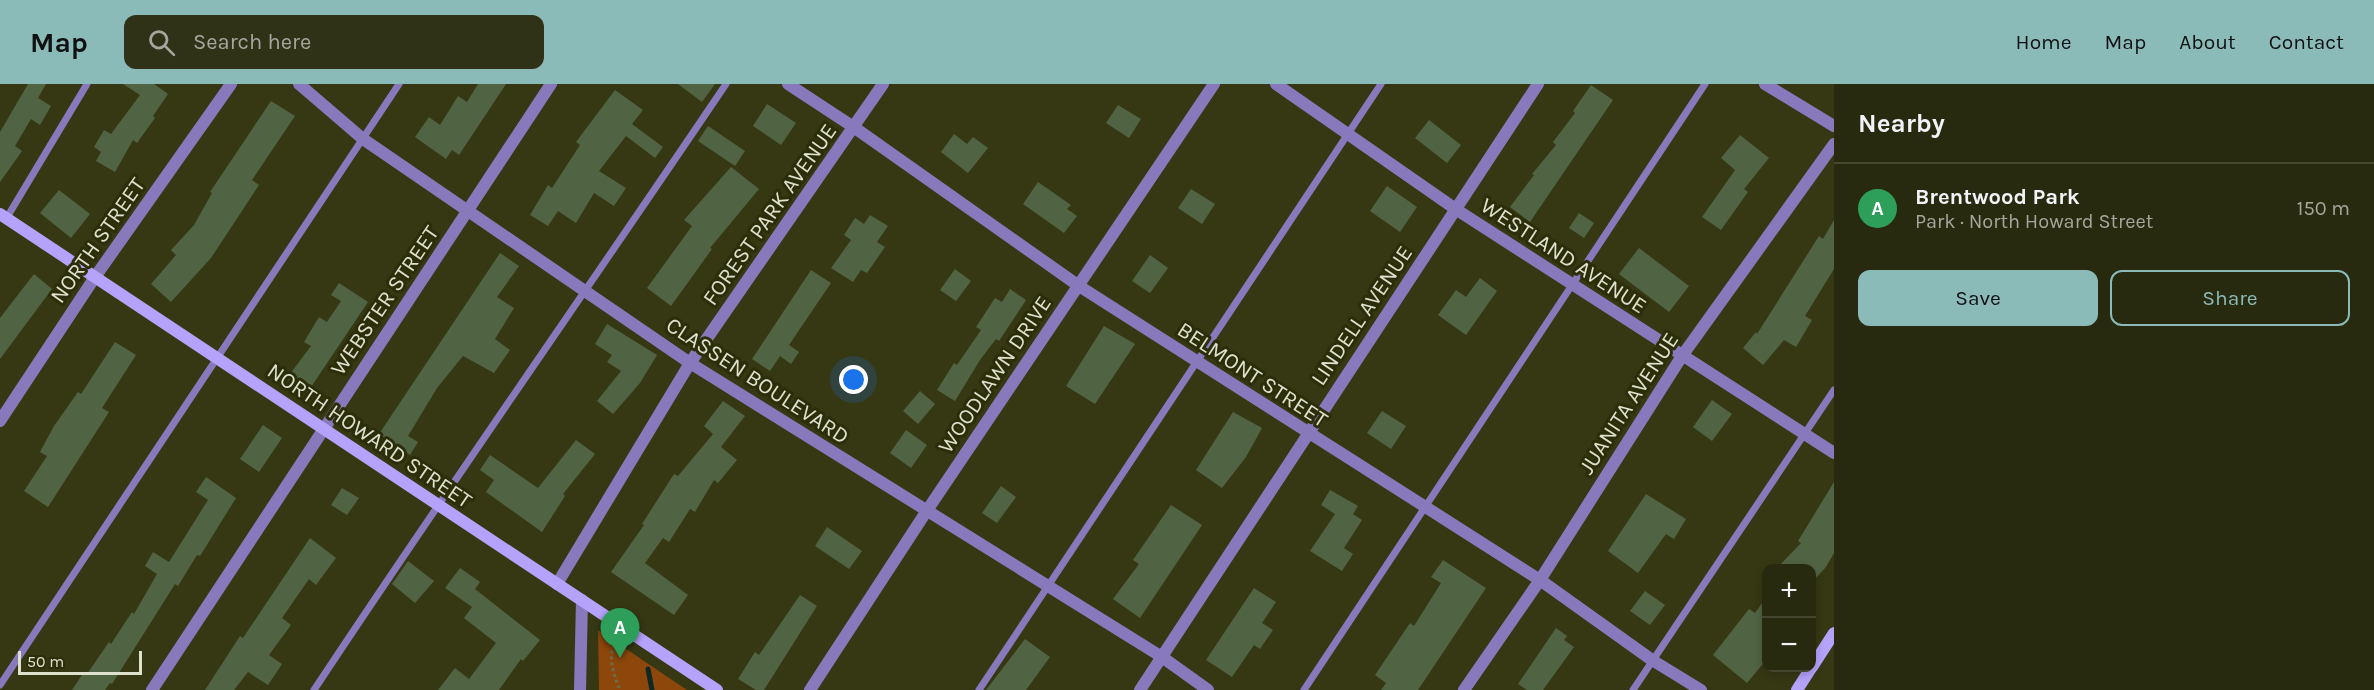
<!DOCTYPE html>
<html lang="en">
<head>
<meta charset="utf-8">
<style>
	:root { --surface:#282a0f; --page:#303218; --text:#f1f3f6; --muted:#a5a79e; --line:#44462f; --accent:#8bbbb9 }
	body { margin:0; font-family:Karla,sans-serif; background:var(--page); color:var(--text) }
	.controls { position:absolute; right:18px; bottom:18px; display:grid; overflow:hidden; border-radius:12px; box-shadow:0 3px 9px #0003 }
	.controls button { width:54px; height:54px; display:grid; place-items:center; padding:0; border:0; border-bottom:2px solid var(--line); background:var(--surface); color:var(--text); font:30px sans-serif }
	.scale { position:absolute; left:18px; bottom:15px; width:124px; box-sizing:border-box; padding-left:6px; border:3px solid #dee1cd; border-top:0; font-size:16px; line-height:21px; white-space:nowrap; color:#dee1cd; -webkit-text-stroke:4px #2c2e09; paint-order:stroke }
	.you { position:absolute; left:854px; top:296px; width:21px; height:21px; margin:-15px; border:4px solid #fff; border-radius:50%; background:#1a73e8; box-shadow:0 0 0 9px #1a73e833 }
	.badge { display:grid; place-items:center; width:39px; height:39px; border-radius:50%; background:var(--accent); color:#fff; font-size:20px; font-weight:700 }
	.pin { position:absolute; translate:-50% -50px; filter:drop-shadow(0 2px 3px #0008) }
	.pin::after { content:''; position:absolute; top:32px; width:21px; height:18px; background:inherit; clip-path:polygon(0 0,100% 0,50% 100%) }
	.list { margin:0; padding:0; list-style:none }
	h2 { display:flex; justify-content:space-between; align-items:center; height:78px; margin:0; padding:0 24px; font-size:26px }
	h2 small { font-size:20px; font-weight:400; color:var(--muted) }
	.list li { display:grid; grid-template-columns:39px 1fr auto; gap:18px; align-items:center; box-sizing:border-box; height:90px; padding:0 24px; border-top:2px solid var(--line) }
	.list b { display:block; font-size:22px; white-space:nowrap }
	.list p { margin:0; font-size:20px; white-space:nowrap; color:var(--muted) }
	.list em { font-size:20px; font-style:normal; color:var(--muted) }
	.actions { display:flex; gap:12px; padding:18px 24px }
	.actions a { flex:1; padding:14px 0; border:2px solid var(--accent); border-radius:12px; text-align:center; font-size:21px; color:var(--accent) }
	.actions .main { background:var(--accent); color:#111 }
	.icon { flex:none; width:33px; height:33px; fill:none; stroke:currentColor; stroke-width:2; stroke-linecap:round; stroke-linejoin:round }
	.map { position:relative; flex:none; width:1834px; height:606px; overflow:hidden }
	header { display:flex; align-items:center; gap:36px; box-sizing:border-box; height:84px; padding:0 30px; background:var(--accent); color:#111 }
	header strong { font-size:28px }
	nav { display:flex; gap:33px; margin-inline-start:auto; font-size:21px }
	.search { width:420px; height:54px; background:var(--page); display:flex; align-items:center; gap:15px; box-sizing:border-box; padding:0 21px; border-radius:12px; color:var(--muted); font-size:22px }
	main { display:flex }
	aside { flex:1; background:var(--surface) }
	.map>svg:first-child { display:block }
</style>
</head>
<body>
<header>
<strong>Map</strong>
<div class="search"><svg class="icon" aria-label="search" viewBox="0 0 24 24"><circle cx="10" cy="10" r="6"/><path d="M15 15l6 6"/></svg>Search here</div>
<nav><a>Home</a><a>Map</a><a>About</a><a>Contact</a></nav>
</header>
<main>
<div class="map">
<svg width="1834" height="606" viewBox="0 0 1834 606">
	<rect width="100%" height="100%" fill="#363814"/>
	<polygon fill="#8d470b" points="598,546 687,606 599,606"/>
	<g fill="none" stroke-linecap="round" stroke-linejoin="round">
		<polyline stroke="#0f2821" stroke-width="5" points="648,585 652,606"/>
	</g>
	<g fill="#506343">
		<polygon points="28,0 46,0 38,14 51,22 40,41 31,35 15,62 22,67 0,98 0,48"/>
		<polygon points="123,0 154,0 168,10 153,32 155,34 137,59 133,56 115,88 96,77 101,68 94,63 104,46 111,50 140,11"/>
		<polygon points="478,0 506,0 459,71 452,66 446,75 415,53 429,33 440,41 458,12 467,18"/>
		<polygon points="678,0 715,0 702,18"/>
		<polygon points="1591,1 1613,16 1530,138 1510,123 1534,91 1532,90 1556,61 1553,58 1575,29 1573,27"/>
		<polygon points="615,6 643,26 632,40 663,63 655,74 626,52 599,87 626,104 614,122 594,109 576,139 558,127 548,142 530,131 548,101 552,104 580,61 576,58"/>
		<polygon points="271,17 295,32 252,96 259,101 211,174 171,218 151,200 176,171 171,166 194,141 212,109 210,108"/>
		<polygon points="767,20 796,39 781,61 753,42"/>
		<polygon points="1118,21 1141,35 1129,54 1106,39"/>
		<polygon points="1429,36 1461,61 1447,79 1415,54"/>
		<polygon points="708,42 745,67 735,82 698,57"/>
		<polygon points="954,50 967,60 973,53 988,64 968,89 941,68"/>
		<polygon points="1740,51 1769,74 1744,105 1748,108 1721,146 1702,133 1735,86 1721,74"/>
		<polygon points="731,83 759,105 710,164 712,165 671,222 647,204 692,142 684,136"/>
		<polygon points="1038,98 1071,121 1067,125 1077,132 1064,149 1023,120"/>
		<polygon points="1387,102 1417,123 1400,148 1370,127"/>
		<polygon points="1191,105 1215,120 1202,140 1178,124"/>
		<polygon points="59,106 90,130 71,154 40,129"/>
		<polygon points="1579,129 1594,139 1584,154 1569,144"/>
		<polygon points="870,131 888,142 877,158 885,163 867,189 861,186 853,198 831,184 851,156 844,151 855,134 864,140"/>
		<polygon points="1834,136 1834,185 1805,232 1812,236 1796,263 1784,256 1763,281 1743,264 1756,248 1757,250 1819,152 1823,155"/>
		<polygon points="1639,164 1689,202 1669,228 1619,190"/>
		<polygon points="500,169 519,182 497,213 514,224 495,255 510,266 494,289 463,272 437,304 408,352 418,358 410,371 379,350"/>
		<polygon points="1150,171 1168,184 1150,209 1132,197"/>
		<polygon points="955,185 971,197 956,217 940,206"/>
		<polygon points="811,186 831,199 789,261 799,268 791,280 780,272 770,287 752,275"/>
		<polygon points="34,190 52,205 0,275 0,234"/>
		<polygon points="1480,194 1497,207 1466,251 1438,231 1456,206 1466,213"/>
		<polygon points="339,199 368,218 307,309 287,294 311,262 304,258 319,233 327,238 341,217 331,211"/>
		<polygon points="1010,205 1026,216 999,257 996,255 980,276 955,317 937,306 954,279 957,281 981,246 976,243 995,214 1002,218"/>
		<polygon points="607,240 657,271 640,299 613,330 597,317 621,287 607,278 612,271 595,260"/>
		<polygon points="1104,242 1135,260 1095,320 1066,302"/>
		<polygon points="115,258 136,271 102,324 109,328 48,423 24,407 47,372 40,368 54,342 78,308 81,310"/>
		<polygon points="920,307 935,320 918,340 903,327"/>
		<polygon points="1712,316 1732,330 1712,357 1693,343"/>
		<polygon points="723,317 745,332 721,363 737,376 718,399 714,396 695,428 690,425 669,458 663,454 645,479 688,511 674,531 611,488 644,441 642,440 674,390 678,392 713,350 704,342"/>
		<polygon points="1382,327 1406,342 1391,365 1367,349"/>
		<polygon points="1233,328 1262,344 1246,373 1222,404 1196,386"/>
		<polygon points="263,341 282,354 259,388 240,375"/>
		<polygon points="906,346 927,361 911,384 890,369"/>
		<polygon points="576,356 595,370 563,410 565,412 542,448 486,408 494,396 480,386 490,371 538,404"/>
		<polygon points="206,393 236,414 200,472 197,471 178,502 175,500 112,600 110,599 105,606 72,606 84,588 87,590 109,558 111,560 132,528 134,530 157,490 145,482 153,468 169,478 208,416 196,408"/>
		<polygon points="1834,398 1834,469 1826,483 1812,498 1812,484 1777,484 1801,459 1798,457"/>
		<polygon points="1001,402 1016,413 997,439 982,429"/>
		<polygon points="342,404 359,414 347,431 331,421"/>
		<polygon points="1330,406 1358,422 1353,430 1362,436 1344,464 1353,470 1342,487 1310,467 1335,430 1321,421"/>
		<polygon points="1646,410 1686,435 1674,455 1666,450 1638,489 1608,467"/>
		<polygon points="1171,421 1202,441 1140,534 1113,515 1139,480 1133,476"/>
		<polygon points="827,443 862,467 849,485 815,462"/>
		<polygon points="310,454 336,474 316,501 309,495 282,534 291,541 269,571 282,580 268,601 248,588 234,606 205,606 240,552 243,554"/>
		<polygon points="1443,476 1486,504 1418,606 1381,606 1386,599 1375,591 1410,539 1414,542 1441,499 1431,493"/>
		<polygon points="408,477 434,497 415,519 392,500"/>
		<polygon points="460,484 480,498 475,505 540,556 523,577 521,575 499,606 438,606 455,584 469,595 496,559 464,534 472,523 445,504"/>
		<polygon points="1254,504 1276,518 1262,539 1273,546 1260,565 1254,561 1232,593 1206,576"/>
		<polygon points="1645,507 1665,521 1650,541 1630,527"/>
		<polygon points="800,511 817,522 764,606 756,606 738,595 755,568 759,571"/>
		<polygon points="1767,512 1767,575 1747,599 1713,571 1749,525 1755,529"/>
		<polygon points="1556,544 1567,552 1564,556 1574,563 1543,606 1527,606 1518,600"/>
		<polygon points="1025,555 1050,573 1026,606 986,606"/>
	</g>
	<g fill="none" stroke-linecap="round" stroke-linejoin="round">
		<path stroke="#6a6c4d" stroke-width="3" stroke-dasharray="3 3" stroke-linecap="butt" d="M616,555C607,574 613,588 620,606"/>
		<g stroke="#8879bd" stroke-width="7">
			<polyline points="6,135 87,0"/>
			<polyline points="0,601 399,0"/>
			<path d="M314,606C449,402 589,203 726,0"/>
			<polyline points="979,606 1381,0"/>
			<polyline points="1304,606 1705,0"/>
			<polyline points="1633,606 1834,306"/>
		</g>
		<g stroke="#8879bd" stroke-width="12">
			<polyline points="299,0 363,55 690,279 1162,573 1208,606"/>
			<polyline points="788,0 855,44 1079,202 1540,496 1652,576 1701,606"/>
			<polyline points="1276,0 1457,126 1834,369"/>
			<polyline points="1765,0 1834,42"/>
			<polyline points="0,337 95,193 231,0"/>
			<polyline points="557,500 690,279 883,0"/>
			<polyline points="152,606 551,0"/>
			<polyline points="580,606 582,516"/>
			<polyline points="810,606 926,428 1214,0"/>
			<polyline points="1140,606 1538,0"/>
			<polyline points="1464,606 1540,496 1682,272 1834,60"/>
		</g>
		<g stroke="#b5a2fa" stroke-width="12">
			<polyline points="0,130 717,606"/>
			<polyline points="1812,583 1834,549"/>
			<polyline points="1797,606 1811,584"/>
		</g>
	</g>
	<g text-anchor="middle" stroke-width="6" stroke-linejoin="round" paint-order="stroke">
		<g font-size="22" fill="#dee1cd" stroke="#2c2e09">
			<text transform="translate(769 130) rotate(-55)" y="8">FOREST PARK AVENUE</text>
			<text transform="translate(97 156) rotate(-55)" y="8">NORTH STREET</text>
			<text transform="translate(1564 171) rotate(33)" y="8">WESTLAND AVENUE</text>
			<text transform="translate(384 216) rotate(-56)" y="8">WEBSTER STREET</text>
			<text transform="translate(1361 231) rotate(-56)" y="8">LINDELL AVENUE</text>
			<text transform="translate(994 290) rotate(-56)" y="8">WOODLAWN DRIVE</text>
			<text transform="translate(1253 290) rotate(33)" y="8">BELMONT STREET</text>
			<text transform="translate(758 296) rotate(33)" y="8">CLASSEN BOULEVARD</text>
			<text transform="translate(1628 319) rotate(-57)" y="8">JUANITA AVENUE</text>
			<text transform="translate(370 351) rotate(34)" y="8">NORTH HOWARD STREET</text>
		</g>
	</g>
</svg>
<div class="controls">
<button>+</button>
<button>−</button>
</div>
<div class="scale">50 m</div>
<div class="you"></div>
<div class="pin badge" style="left:620px;top:574px;background:#2e9e5b">A</div>
</div>
<aside>
<h2>Nearby<small></small></h2>
<ul class="list">
<li><span class="badge" style="background:#2e9e5b">A</span><div><b>Brentwood Park</b><p>Park · North Howard Street</p></div><em>150 m</em></li>
</ul>
<div class="actions"><a class="main">Save</a><a>Share</a></div>
</aside>
</main>
</body>
</html>
